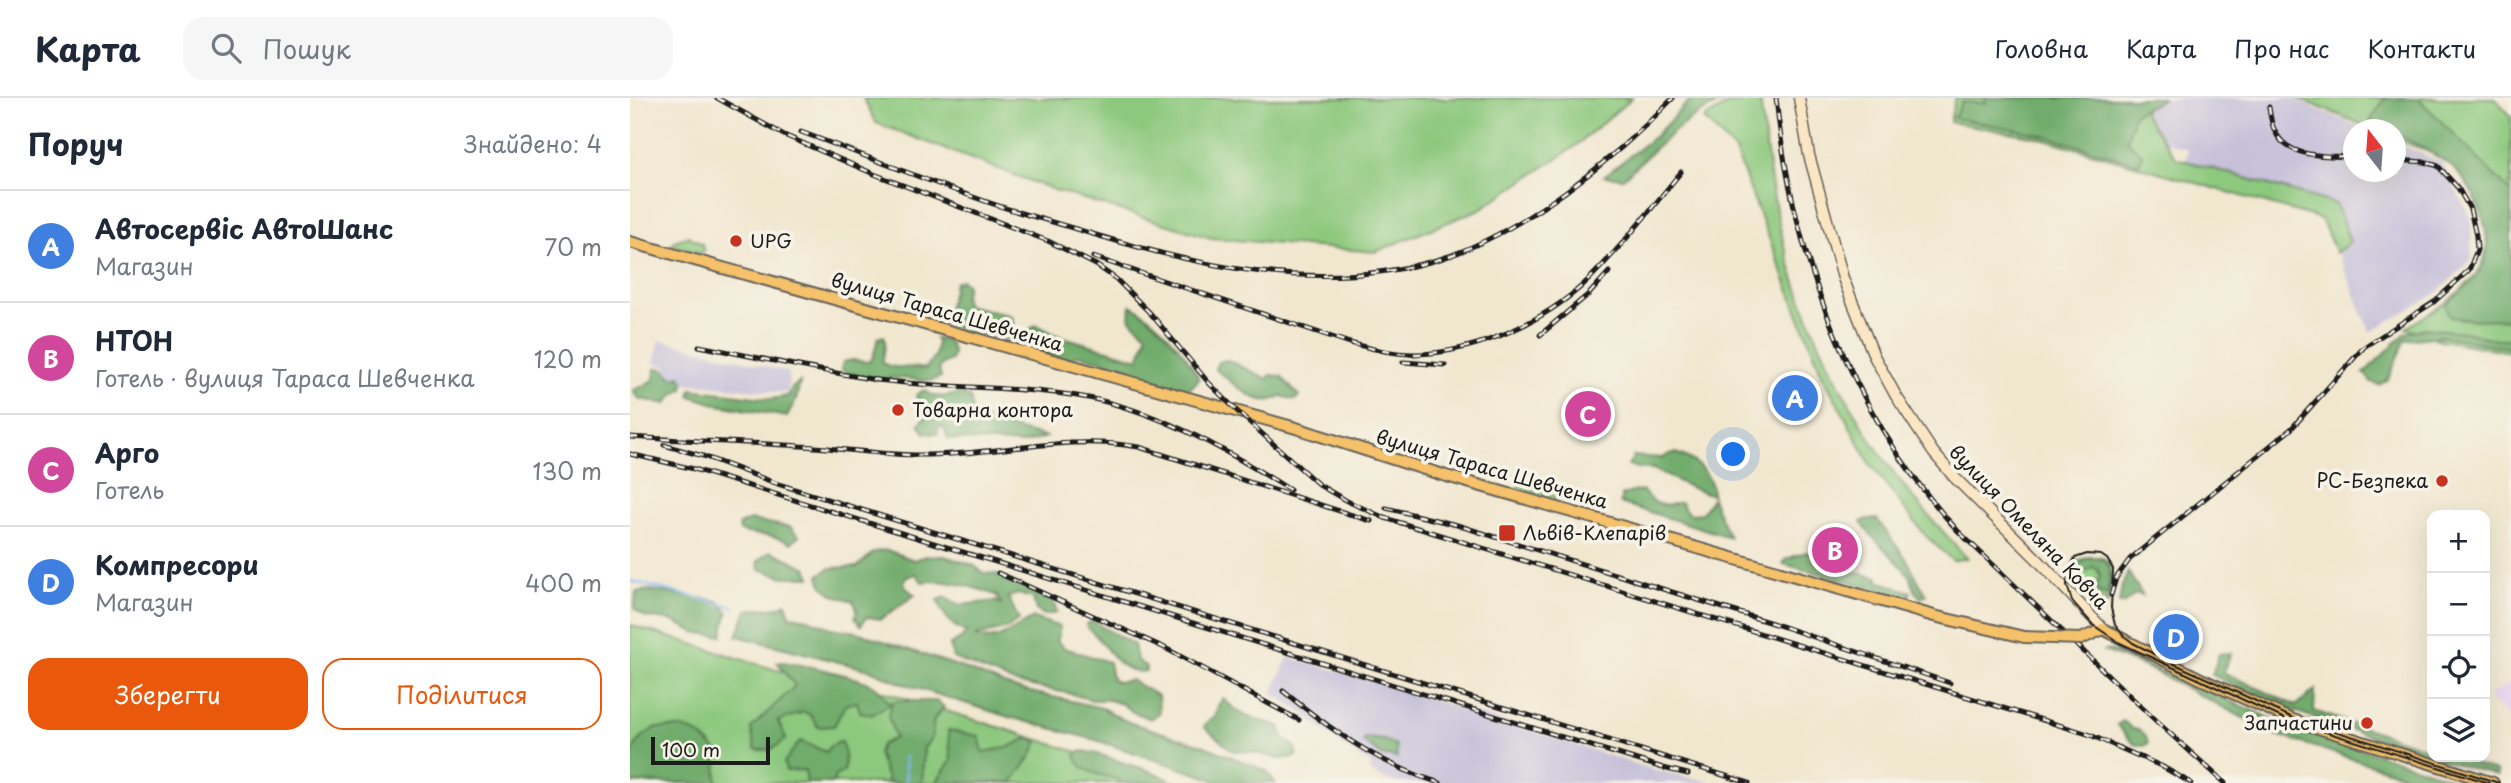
<!DOCTYPE html>
<html lang="uk">
<head>
<meta charset="utf-8">
<style>
	:root { --surface:#fff; --page:#f6f6f7; --text:#1f2937; --muted:#747a83; --line:#e0e1e3; --accent:#ea580c }
	body { margin:0; font-family:"Playpen Sans",sans-serif; background:var(--page); color:var(--text) }
	.controls { position:absolute; right:21px; bottom:21px; display:grid; overflow:hidden; border-radius:14px; box-shadow:0 7px 28px #0002 }
	.controls button { width:63px; height:63px; display:grid; place-items:center; padding:0; border:0; border-bottom:2px solid var(--line); background:var(--surface); color:var(--text); font:35px sans-serif }
	.compass { position:absolute; left:1713px; top:21px; width:63px; height:63px; border-radius:50%; background:var(--surface); box-shadow:0 7px 28px #0002; rotate:343deg }
	.scale { position:absolute; left:21px; bottom:18px; width:119px; box-sizing:border-box; padding-left:7px; border:4px solid #1c1c1c; border-top:0; font-size:19px; line-height:24px; white-space:nowrap; color:#1c1c1c; -webkit-text-stroke:5px #f7f3e8; paint-order:stroke }
	.you { position:absolute; left:1104px; top:357px; width:24px; height:24px; margin:-18px; border:5px solid #fff; border-radius:50%; background:#1a73e8; box-shadow:0 0 0 10px #1a73e833 }
	.badge { display:grid; place-items:center; width:46px; height:46px; border-radius:50%; background:var(--accent); color:#fff; font-size:23px; font-weight:700 }
	.pin { position:absolute; translate:-50% -50%; border:4px solid #fff; box-shadow:0 2px 7px #0006 }
	.list { margin:0; padding:0; list-style:none }
	h2 { display:flex; justify-content:space-between; align-items:center; height:91px; margin:0; padding:0 28px; font-size:30px }
	h2 small { font-size:23px; font-weight:400; color:var(--muted) }
	.list li { display:grid; grid-template-columns:46px 1fr auto; gap:21px; align-items:center; box-sizing:border-box; height:112px; padding:0 28px; border-top:2px solid var(--line) }
	.list b { display:block; font-size:26px; white-space:nowrap }
	.list p { margin:0; font-size:23px; white-space:nowrap; color:var(--muted) }
	.list em { font-size:23px; font-style:normal; color:var(--muted) }
	.actions { display:flex; gap:14px; padding:21px 28px }
	.actions a { flex:1; padding:16px 0; border:2px solid var(--accent); border-radius:21px; text-align:center; font-size:24px; color:var(--accent) }
	.actions .main { background:var(--accent); color:#fff }
	.icon { flex:none; width:38px; height:38px; fill:none; stroke:currentColor; stroke-width:2; stroke-linecap:round; stroke-linejoin:round }
	.map { position:relative; flex:none; width:1881px; height:685px; overflow:hidden }
	header { display:flex; align-items:center; gap:42px; box-sizing:border-box; height:98px; padding:0 35px; background:var(--surface); border-bottom:2px solid var(--line) }
	header strong { font-size:33px }
	nav { display:flex; gap:38px; margin-inline-start:auto; font-size:24px }
	.search { width:490px; height:63px; background:var(--page); display:flex; align-items:center; gap:18px; box-sizing:border-box; padding:0 24px; border-radius:21px; color:var(--muted); font-size:26px }
	main { display:flex }
	aside { flex:1; background:var(--surface) }
	.map>svg:first-child { display:block }
</style>
</head>
<body>
<header>
<strong>Карта</strong>
<div class="search"><svg class="icon" aria-label="search" viewBox="0 0 24 24"><circle cx="10" cy="10" r="6"/><path d="M15 15l6 6"/></svg>Пошук</div>
<nav><a>Головна</a><a>Карта</a><a>Про нас</a><a>Контакти</a></nav>
</header>
<main>
<aside>
<h2>Поруч<small>Знайдено: 4</small></h2>
<ul class="list">
<li><span class="badge" style="background:#3f7fe0">A</span><div><b>Автосервіс АвтоШанс</b><p>Магазин</p></div><em>70 m</em></li>
<li><span class="badge" style="background:#d1479c">B</span><div><b>НТОН</b><p>Готель · вулиця Тараса Шевченка</p></div><em>120 m</em></li>
<li><span class="badge" style="background:#d1479c">C</span><div><b>Арго</b><p>Готель</p></div><em>130 m</em></li>
<li><span class="badge" style="background:#3f7fe0">D</span><div><b>Компресори</b><p>Магазин</p></div><em>400 m</em></li>
</ul>
<div class="actions"><a class="main">Зберегти</a><a>Поділитися</a></div>
</aside>
<div class="map">
<svg width="1881" height="685" viewBox="0 0 1881 685">
	<rect width="100%" height="100%" fill="#f7f3e8"/>
	<filter id="ink" filterUnits="userSpaceOnUse"><feTurbulence type="fractalNoise" baseFrequency=".0143" numOctaves="2"/><feDisplacementMap in="SourceGraphic" scale="14" xChannelSelector="R" yChannelSelector="G"/><feConvolveMatrix kernelMatrix="1 2 1 2 8 2 1 2 1" color-interpolation-filters="sRGB"/></filter>
	<filter id="wash" filterUnits="userSpaceOnUse"><feTurbulence type="fractalNoise" baseFrequency=".00686" numOctaves="4" result="noise"/><feDisplacementMap in="SourceGraphic" scale="28" xChannelSelector="R" yChannelSelector="G"/><feGaussianBlur stdDeviation="1.57" result="paint"/><feColorMatrix in="noise" values="0 0 0 0 0 0 0 0 0 0 0 0 0 0 0 0 0 1.4 0 .05"/><feComposite in="paint" operator="in"/></filter>
	<g filter="url(#wash)">
		<rect width="100%" height="100%" fill="#f1e7cf"/>
		<polygon fill="#e4d3f1" points="1881,585 1881,621 1857,598"/>
		<g fill="#c6c0d9">
			<polygon points="1522,0 1661,0 1735,31 1724,32 1724,74 1766,74 1766,45 1811,64 1841,120 1842,161 1806,196 1740,234 1708,155 1721,144 1706,106 1555,63 1558,51 1535,44 1516,15"/>
			<polygon points="30,242 159,274 158,295 35,283 36,268 24,265"/>
			<polygon points="658,559 733,580 1022,671 1084,685 769,685 754,681 740,674 741,666 713,648 671,614 642,595"/>
		</g>
		<g fill="#8cc87d" stroke="#54724c" stroke-width="2">
			<polygon points="233,0 1002,0 943,50 850,111 745,154 581,140 424,92 246,25"/>
			<path d="M1126,0H1130C1135,40 1139,81 1148,121C1165,199 1200,278 1243,345C1270,387 1304,424 1337,460L1323,463L1296,438L1240,366L1192,276L1105,53L1074,21L1096,7Z"/>
			<polygon points="1325,0 1521,0 1514,15 1546,60 1706,106 1720,144 1706,155 1691,121 1407,39 1320,24"/>
			<path d="M1667,0H1865L1881,18V87L1878,85L1881,88V254L1810,242L1776,230C1799,215 1827,200 1845,178C1874,145 1844,80 1811,60C1797,52 1780,47 1766,41V32L1743,31Z"/>
			<polygon points="59,138 72,146 74,152 72,156 42,147 44,143"/>
			<polygon points="893,380 924,388 929,396 928,402 887,390"/>
			<polygon points="1459,459 1473,460 1480,466 1482,479 1478,505 1440,473 1446,463"/>
			<polygon points="1439,476 1476,508 1471,515 1439,483"/>
			<polygon points="0,527 150,573 188,573 548,685 0,685"/>
		</g>
		<g fill="#71ac6c" stroke="#466444" stroke-width="2">
			<path d="M1062,0H1104C1060,12 1026,51 993,80L974,78L1025,38Z"/>
			<polygon points="1355,0 1534,0 1504,16 1497,43 1512,55 1509,66 1409,36 1324,20 1332,4 1356,5"/>
			<path d="M1755,0H1788L1881,94V224L1874,221L1844,222L1820,219L1816,207C1827,194 1845,183 1853,167C1866,138 1845,88 1822,69C1805,55 1785,46 1766,36V32L1756,31L1740,23Z"/>
			<polygon points="332,182 337,187 334,200 336,207 379,217 384,222 380,241 341,235 309,224 319,207 325,184"/>
			<path d="M501,207C527,221 557,255 569,281L559,292L510,281L499,270L449,257L440,261L422,259L395,249C394,239 398,231 407,227L426,237L509,261L517,237L500,221Z"/>
			<polygon points="1795,230 1835,234 1864,241 1881,241 1881,250 1812,238 1775,242 1758,281 1749,287 1741,284 1734,275 1776,235"/>
			<path d="M254,238C258,247 252,255 253,265C266,273 282,267 295,271L305,258L307,244L305,240L319,243L323,255L321,262L312,266L309,271L311,279L300,283L270,280L245,281L217,275L211,271L213,264L222,262L239,264L243,259L248,240Z"/>
			<path d="M597,262L638,281L640,277L651,278L669,298L665,302L651,298C629,314 603,284 585,271L588,264Z"/>
			<polygon points="25,270 34,271 42,280 50,278 54,283 53,291 41,299 37,306 10,301 4,295 4,292 24,282"/>
			<polygon points="170,284 166,302 157,319 89,307 60,298 61,291 141,301 158,298 162,290"/>
			<path d="M294,292C306,302 318,298 332,295L341,301L342,315L365,326L416,339L392,346L318,341L315,331L310,327L307,336L295,335L289,326L297,317L298,312L289,306L286,297Z"/>
			<path d="M1046,355C1064,361 1084,376 1082,397L1062,390L1023,371L1008,370L998,367L1004,358L1033,360L1039,356Z"/>
			<path d="M1006,393H1013C1018,401 1030,409 1040,407C1044,406 1048,404 1052,405L1055,412L1061,416L1072,415L1082,400L1099,439L990,405L992,397Z"/>
			<path d="M1238,421H1247L1277,462L1296,497L1291,500C1282,493 1284,484 1278,476C1264,458 1242,442 1231,424Z"/>
			<path d="M120,422L160,429L169,438L161,445C142,435 129,439 110,433L109,427Z"/>
			<path d="M257,452L284,462L297,458H314L343,467L354,475L367,476L423,503L427,515L415,517L406,512L403,500L388,496L378,499L389,522L378,530L346,538C367,548 386,528 404,520L430,529L427,543L434,550L479,564L482,581L487,584L501,582L528,598L529,615L521,621L503,614L492,606L479,602H462L442,596L386,585L323,560L320,547L331,541L336,534C321,529 313,517 308,502L315,499L330,507L366,503L372,507L366,497C343,489 316,481 292,484L286,476L275,480V489L285,497L251,521L237,519L231,527L225,519L227,511L223,503C208,499 191,495 189,477L200,470L227,469L244,454Z"/>
			<polygon points="141,453 177,470 181,479 154,479 129,471 128,463"/>
			<polygon points="1176,454 1187,458 1192,466 1207,466 1209,471 1248,479 1248,483 1281,494 1279,500 1153,466 1156,461"/>
			<polygon points="1464,459 1473,462 1480,471 1478,497 1468,493 1466,489 1470,477 1467,471 1463,469 1454,474 1449,472 1447,468 1454,462"/>
			<polygon points="1498,474 1513,498 1506,496 1493,506 1489,506 1492,487"/>
			<polygon points="20,492 88,503 98,513 92,538 66,535 43,523 16,519 4,511 6,494"/>
			<polygon points="156,505 160,518 178,521 201,530 227,534 333,570 383,590 472,610 498,624 572,647 637,673 645,685 587,685 579,680 466,642 379,619 268,584 240,572 107,538 117,512 150,509"/>
			<path d="M462,523L504,547L507,562L516,569V573C495,577 484,560 472,545C468,539 462,534 457,529V526Z"/>
			<polygon points="1481,552 1649,624 1824,681 1822,685 1798,685 1644,636 1518,570 1474,553"/>
			<polygon points="1601,555 1593,574 1666,608 1685,592 1684,613 1802,652 1802,658 1655,610 1582,577 1589,556"/>
			<path d="M147,564C165,564 232,579 246,589C251,593 256,601 260,606L242,617L230,614L227,604L215,607L204,628L188,629L181,618L174,614L148,623L156,641C146,650 138,654 125,651L121,630L165,588Z"/>
			<path d="M593,600C613,621 623,621 650,628L653,639L667,651L666,659L650,661L622,654L603,653L574,629L579,622L586,618L588,608Z"/>
			<polygon points="263,603 307,603 314,609 304,621 302,640 294,650 292,685 258,685 257,681 248,655 251,647 265,640 258,617"/>
			<polygon points="1493,623 1503,631 1510,632 1516,638 1518,645 1514,648 1504,646 1487,627"/>
			<path d="M25,630C57,629 64,629 86,652L87,682L90,685H0C0,658 0,644 25,630Z"/>
			<polygon points="318,632 349,638 353,654 379,649 398,640 408,644 400,660 382,684 306,685 321,662"/>
			<polygon points="735,640 754,642 766,647 767,660 752,657 733,644"/>
			<polygon points="170,643 196,654 199,649 211,643 215,656 214,673 205,678 203,685 177,685 175,672 156,673 154,664"/>
			<path d="M451,653C468,654 479,660 494,665C512,670 528,674 545,685H489V682C472,676 450,676 445,657Z"/>
			<polygon points="1803,659 1823,659 1866,673 1867,678"/>
		</g>
		<g fill="none" stroke-linecap="round" stroke-linejoin="round">
			<g stroke="#83b8f2" stroke-width="2.5">
				<polyline points="0,483 104,509"/>
				<polyline points="275,659 276,685"/>
			</g>
		</g>
	</g>
	<g filter="url(#ink)">
		<g fill="none" stroke-linecap="round" stroke-linejoin="round">
			<g stroke="#67635b" stroke-width="13">
				<polyline id="secondary" points="1169,0 1179,57 1213,180 1244,258 1266,298 1303,354 1324,379 1408,462 1473,531"/>
			</g>
			<g stroke="#67635b" stroke-width="14">
				<g id="primary">
					<polyline points="0,144 666,330 813,377 1304,518 1394,539"/>
					<polyline points="1451,541 1473,531 1571,581 1663,622 1863,685"/>
				</g>
			</g>
			<use href="#secondary" stroke="#fbe6c4" stroke-width="10"/>
			<use href="#primary" stroke="#f5c16b" stroke-width="10"/>
			<polyline stroke="#1c1c1c" stroke-width="2" points="1859,685 1657,622 1490,545 1463,527 1442,503 1437,487 1439,471 1445,460 1457,456 1471,457 1477,461 1483,471 1481,510 1485,527 1493,537 1503,545 1536,562 1661,619 1869,685"/>
			<g stroke="#1c1c1c" stroke-width="5">
				<g id="rail">
					<polyline points="87,0 154,37 244,76 418,143 466,167 486,181 521,216 578,284 607,313 689,387 717,403 755,420 1458,636 1531,668 1561,685"/>
					<path d="M1146,0C1162,156 1221,317 1328,433L1525,622L1595,685"/>
					<path d="M1639,9C1640,16 1641,25 1644,31C1656,62 1697,57 1724,59"/>
					<path d="M171,34C231,56 290,80 349,101C381,113 414,121 446,131C564,167 688,198 810,161C892,135 984,62 1043,0"/>
					<path d="M463,159L720,245C740,250 761,256 783,256C848,256 924,220 968,172C998,141 1024,107 1051,74"/>
					<polyline points="910,237 960,195 979,174"/>
					<path d="M69,248C126,259 183,272 241,281C309,291 379,287 447,298C524,310 595,351 660,392"/>
					<polyline points="773,264 815,267"/>
					<path d="M0,339C57,343 113,344 170,348C212,350 255,358 298,357C371,356 436,336 509,349L741,423"/>
					<polyline points="34,347 73,358 148,386 1119,685"/>
					<polyline points="0,356 64,371 1033,670 1058,676"/>
					<polyline points="756,410 827,427 1145,526 1320,585"/>
					<polyline points="368,475 535,550 669,622"/>
					<polyline points="1481,497 1486,480 1500,461 1661,331 1734,249 1804,204 1839,172 1847,152 1846,138 1840,111 1828,90 1808,68 1795,64 1766,62"/>
					<path d="M653,593C701,632 750,667 810,685"/>
				</g>
			</g>
			<use href="#rail" stroke="#f7f3e8" stroke-width="2.5" stroke-dasharray="8" stroke-linecap="butt"/>
			<g stroke="#67635b" stroke-width="14" stroke-linecap="butt">
				<polyline id="primary-bridge" points="1394,539 1451,541"/>
			</g>
			<use href="#primary-bridge" stroke="#f5c16b" stroke-width="10"/>
		</g>
	</g>
	<g fill="#c8321e" stroke="#f7f3e8" stroke-width="2.5">
		<circle cx="106" cy="143" r="7"/>
		<circle cx="268" cy="312" r="7"/>
		<circle cx="1812" cy="383" r="7"/>
		<rect x="868" y="426" width="18" height="18" rx="3.5"/>
		<circle cx="1737" cy="625" r="7"/>
	</g>
	<g text-anchor="middle" stroke-width="7" stroke-linejoin="round" paint-order="stroke">
		<g font-size="19" fill="#1c1c1c" stroke="#f7f3e8" text-anchor="start">
			<text x="120" y="150">UPG</text>
			<text x="282" y="319">Товарна контора</text>
			<text x="1798" y="390" text-anchor="end">РС-Безпека</text>
			<text x="893" y="442">Львів-Клепарів</text>
			<text x="1723" y="632" text-anchor="end">Запчастини</text>
		</g>
		<g font-size="19" fill="#1c1c1c" stroke="#f7f3e8">
			<text transform="translate(317 214) rotate(16)" y="7">вулиця Тараса Шевченка</text>
			<text transform="translate(862 371) rotate(16)" y="7">вулиця Тараса Шевченка</text>
			<text transform="translate(1399 429) rotate(46)" y="7">вулиця Омеляна Ковча</text>
		</g>
	</g>
</svg>
<div class="controls">
<button>+</button>
<button>−</button>
<button><svg class="icon" aria-label="locate" viewBox="0 0 24 24"><circle cx="12" cy="12" r="6"/><path d="M12 2v4M12 18v4M2 12h4M18 12h4"/></svg></button>
<button><svg class="icon" aria-label="layers" viewBox="0 0 24 24"><path d="M12 4l9 5-9 5-9-5zM3 14l9 5 9-5"/></svg></button>
</div>
<svg class="compass" viewBox="-18 -18 36 36"><path d="M0-13l5 13h-10z" fill="#e53935"/><path d="M0 13l5-13h-10z" fill="#747a83"/></svg>
<div class="scale">100 m</div>
<div class="you"></div>
<div class="pin badge" style="left:1165px;top:300px;background:#3f7fe0">A</div>
<div class="pin badge" style="left:1205px;top:452px;background:#d1479c">B</div>
<div class="pin badge" style="left:958px;top:316px;background:#d1479c">C</div>
<div class="pin badge" style="left:1546px;top:539px;background:#3f7fe0">D</div>
</div>
</main>
</body>
</html>
